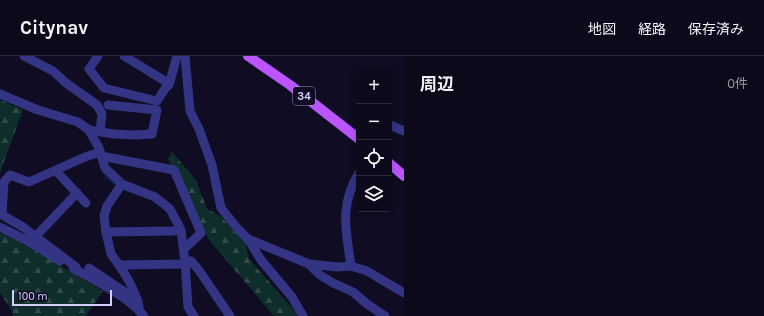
<!DOCTYPE html>
<html lang="ja">
<head>
<meta charset="utf-8">
<style>
	:root { --surface:#0b091a; --page:#141223; --text:#f1f3f6; --muted:#9a9aa2; --line:#2b2a39 }
	body { margin:0; font-family:Karla,"Noto Sans JP",sans-serif; background:var(--page); color:var(--text) }
	.controls { position:absolute; right:12px; top:12px; display:grid; overflow:hidden; border-radius:4px; box-shadow:0 2px 10px #0003 }
	.controls button { width:36px; height:36px; display:grid; place-items:center; padding:0; border:0; border-bottom:1px solid var(--line); background:var(--surface); color:var(--text); font:20px sans-serif }
	.scale { position:absolute; left:12px; bottom:10px; width:100px; box-sizing:border-box; padding-left:4px; border:2px solid #d2ceff; border-top:0; font-size:11px; line-height:14px; white-space:nowrap; color:#d2ceff; -webkit-text-stroke:3px #0f0c23; paint-order:stroke }
	.list { margin:0; padding:0; list-style:none }
	h2 { display:flex; justify-content:space-between; align-items:center; height:52px; margin:0; padding:0 16px; font-size:17px }
	h2 small { font-size:13px; font-weight:400; color:var(--muted) }
	.icon { flex:none; width:22px; height:22px; fill:none; stroke:currentColor; stroke-width:2; stroke-linecap:round; stroke-linejoin:round }
	.map { position:relative; flex:none; width:404px; height:260px; overflow:hidden }
	header { display:flex; align-items:center; gap:24px; box-sizing:border-box; height:56px; padding:0 20px; background:var(--surface); border-bottom:1px solid var(--line) }
	header strong { font-size:19px }
	nav { display:flex; gap:22px; margin-inline-start:auto; font-size:14px }
	main { display:flex }
	aside { flex:1; background:var(--surface) }
	.map>svg:first-child { display:block }
</style>
</head>
<body>
<header>
<strong>Citynav</strong>
<nav><a>地図</a><a>経路</a><a>保存済み</a></nav>
</header>
<main>
<div class="map">
<svg width="404" height="260" viewBox="0 0 404 260">
	<defs>
		<pattern id="forest-firs" width="22" height="20" patternUnits="userSpaceOnUse"><rect width="22" height="20" fill="#0f2d2b"/><path d="M5 1l3.5 6h-7zM16 11l3.5 6h-7z" fill="#314a4b"/></pattern>
	</defs>
	<rect width="100%" height="100%" fill="#0f0c23"/>
	<g fill="url(#forest-firs)">
		<polygon points="0,44 23,54 0,117 0,127"/>
		<polygon points="172,96 196,124 207,153 219,159 245,185 249,203 294,254 297,260 274,260 209,184 168,103"/>
		<polygon points="0,177 19,185 103,235 86,260 13,260 11,253 0,237"/>
	</g>
	<g fill="none" stroke-linecap="round" stroke-linejoin="round">
		<g stroke="#082146" stroke-width="2">
			<polyline points="104,116 106,121 117,130"/>
			<polyline points="125,134 139,139"/>
		</g>
		<g stroke="#343485" stroke-width="9">
			<polyline points="24,0 53,15 66,27 97,49 102,58 100,75"/>
			<polyline points="98,0 89,13 104,32 157,45 170,25"/>
			<polyline points="124,0 165,25 170,25"/>
			<polyline points="185,0 190,55 199,73 212,109 221,152 238,173 248,183 261,204 292,241 303,260"/>
			<polyline points="169,29 177,0"/>
			<polyline points="0,38 38,54 78,66 89,74"/>
			<polyline points="108,49 157,54 152,78 135,79 114,78 89,74 99,92 105,112 122,128"/>
			<polyline points="389,70 390,69 404,75"/>
			<polyline points="101,100 174,114 201,177 184,193"/>
			<polyline points="56,115 86,147"/>
			<polyline points="0,171 26,184 60,205"/>
			<polyline points="106,176 104,160 107,150 122,128 155,141 170,153 181,174 185,206"/>
			<polyline points="35,181 77,137"/>
			<polyline points="248,183 309,208 338,211 351,210 367,215 404,237"/>
			<polyline points="309,208 320,219 333,227 353,236 367,248 385,260"/>
			<polyline points="119,209 111,198 106,176 174,175"/>
			<path d="M351,210C346,175 339,149 359,117"/>
			<path d="M73,212C93,223 130,242 144,260"/>
			<polyline points="89,212 138,245"/>
			<polyline points="77,215 76,211 23,171 2,159 4,126 10,119 29,126 85,101 100,96"/>
			<path d="M140,256C137,238 129,224 119,209L185,208"/>
			<polyline points="194,260 188,251 185,206 191,205 198,213 230,260"/>
		</g>
		<g stroke="#ba55ff" stroke-width="10">
			<polyline points="248,0 290,29 359,83"/>
			<polyline points="389,107 404,120"/>
		</g>
	</g>
	<g text-anchor="middle" stroke-width="3" stroke-linejoin="round" paint-order="stroke">
		<rect fill="#0f0c23" stroke="#9894bd" stroke-width="1" x="293" y="31" width="22" height="18" rx="3"/>
		<g font-size="11" font-weight="bold" fill="#d2ceff">
			<text x="304" y="44">34</text>
		</g>
	</g>
</svg>
<div class="controls">
<button>+</button>
<button>−</button>
<button><svg class="icon" aria-label="locate" viewBox="0 0 24 24"><circle cx="12" cy="12" r="6"/><path d="M12 2v4M12 18v4M2 12h4M18 12h4"/></svg></button>
<button><svg class="icon" aria-label="layers" viewBox="0 0 24 24"><path d="M12 4l9 5-9 5-9-5zM3 14l9 5 9-5"/></svg></button>
</div>
<div class="scale">100 m</div>
</div>
<aside>
<h2>周辺<small>0件</small></h2>
<ul class="list">
</ul>
</aside>
</main>
</body>
</html>
